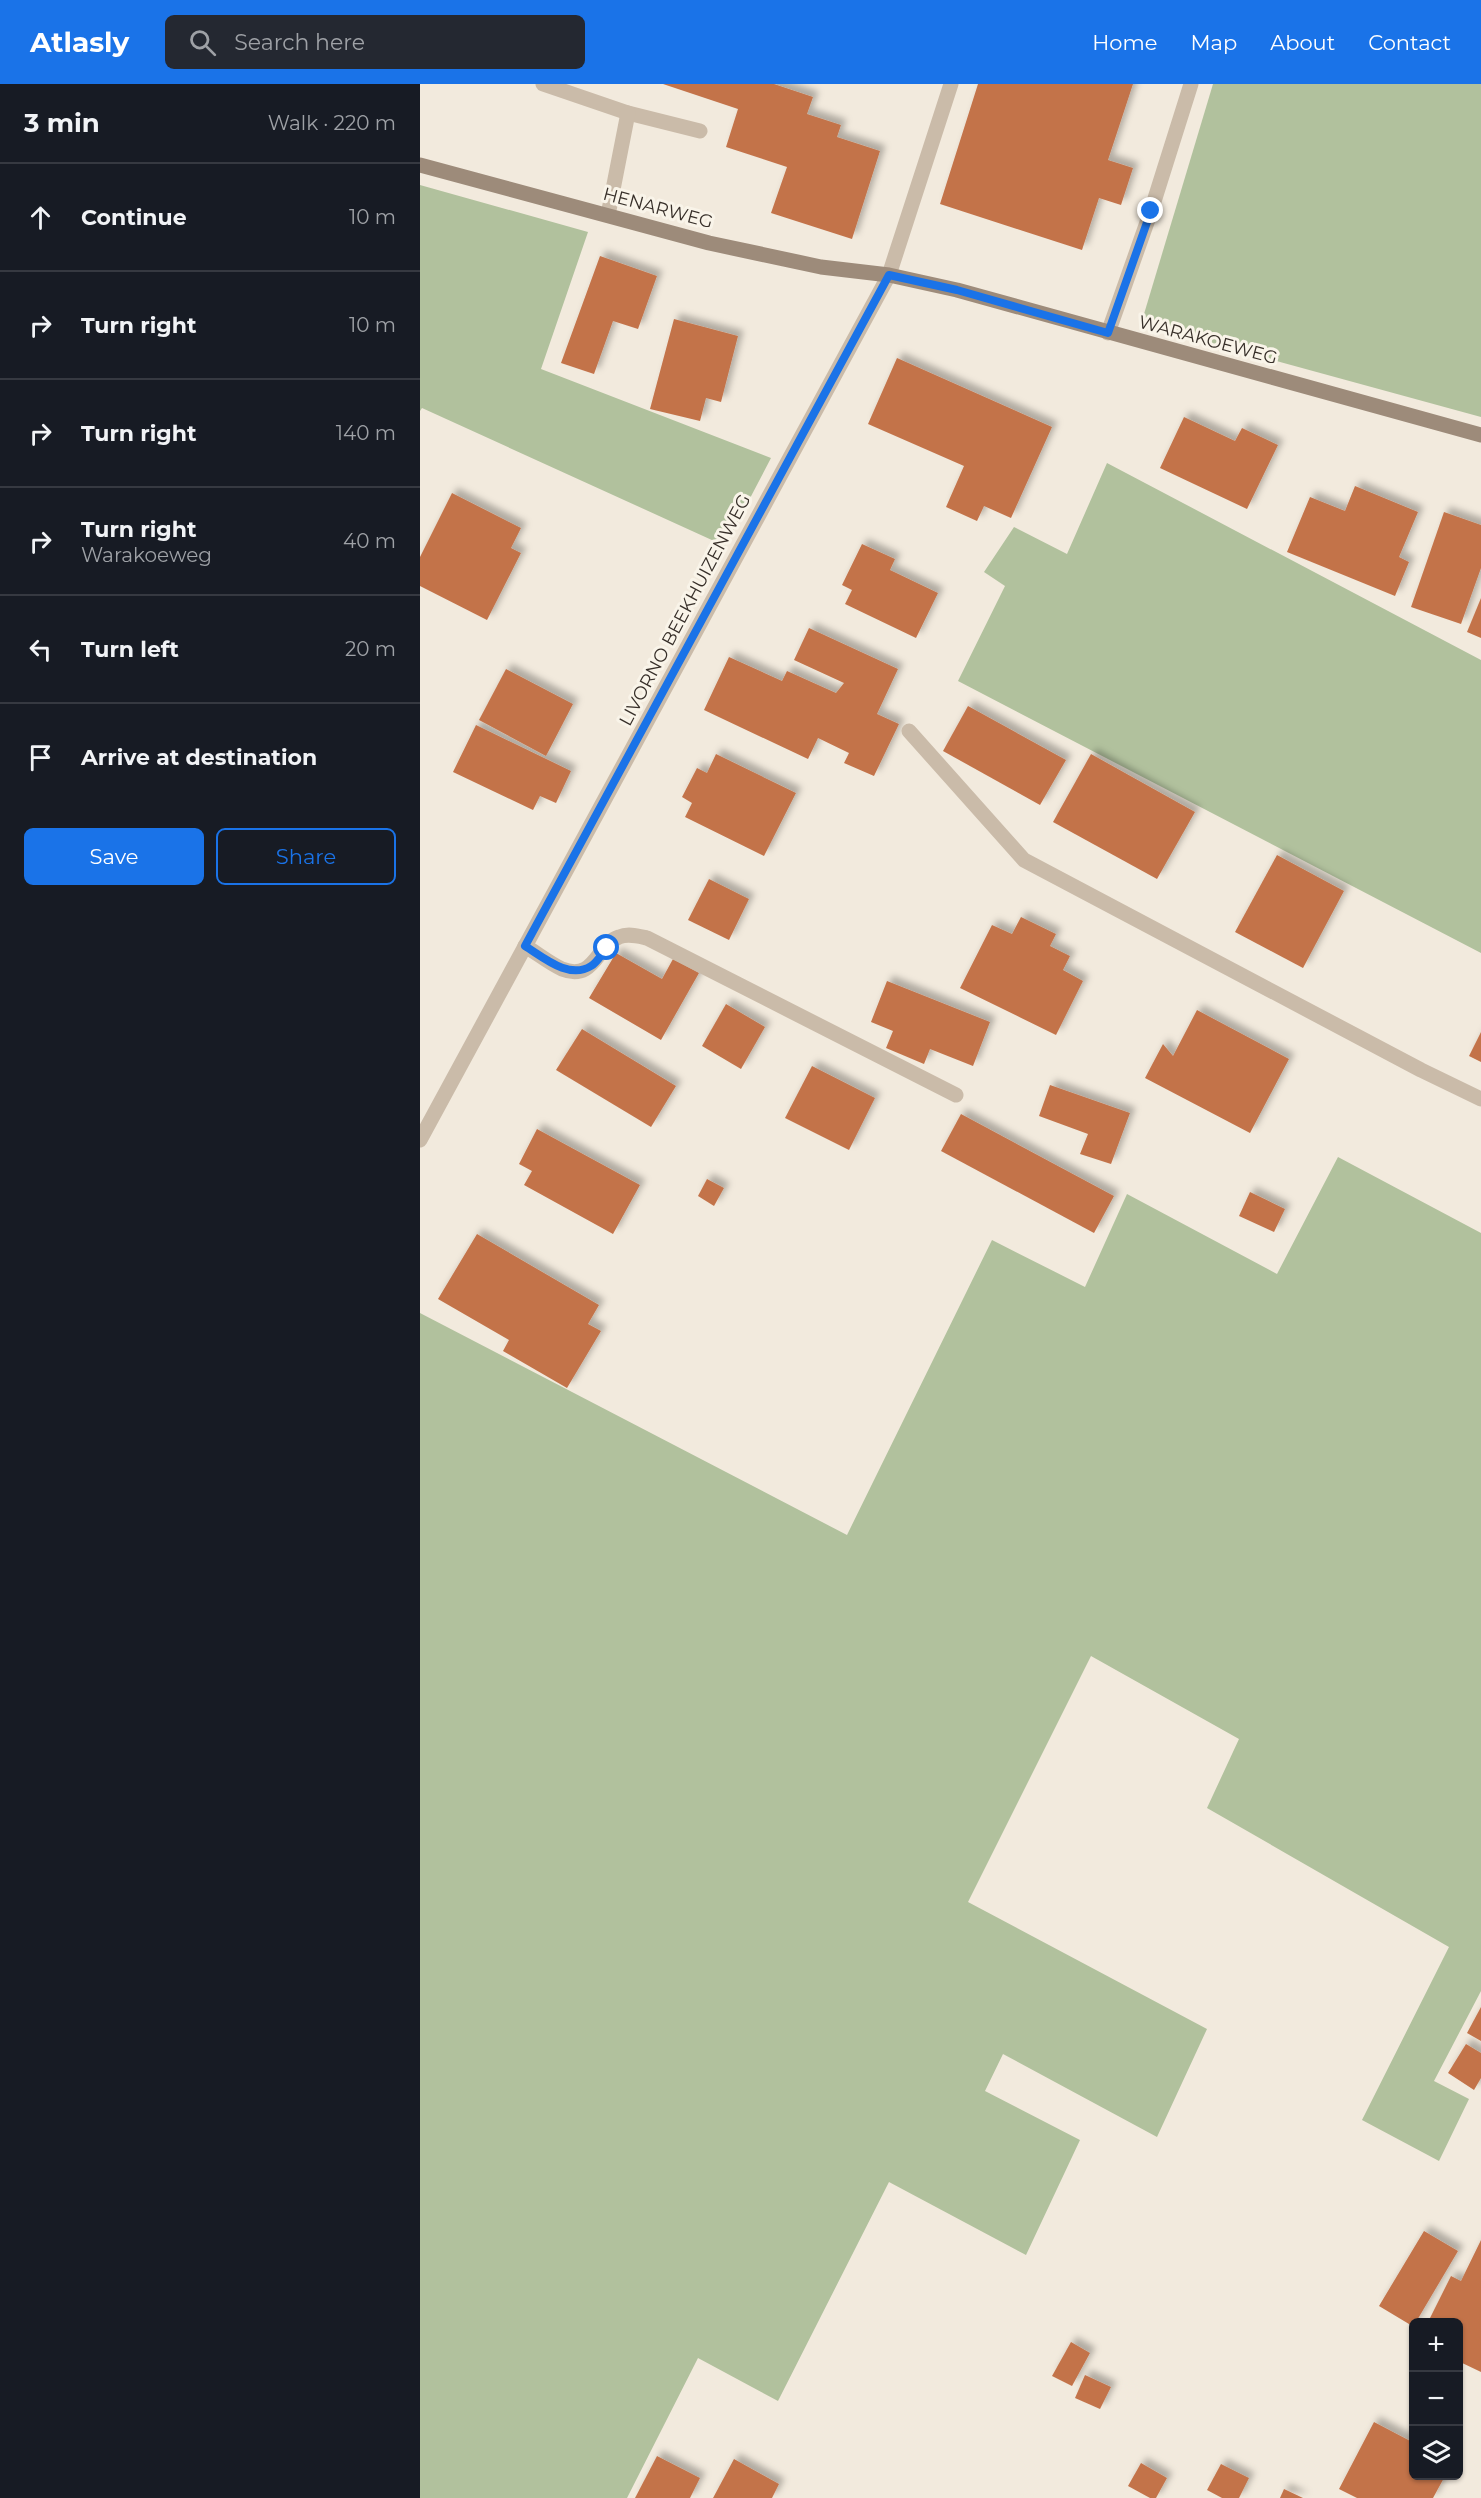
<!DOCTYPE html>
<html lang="en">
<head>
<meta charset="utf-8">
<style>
	:root { --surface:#171b24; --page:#242831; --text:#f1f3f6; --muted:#9ea1a6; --line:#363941; --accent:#1a73e8 }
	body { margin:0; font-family:Montserrat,sans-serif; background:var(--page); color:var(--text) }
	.controls { position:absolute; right:18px; bottom:18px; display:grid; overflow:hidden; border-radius:9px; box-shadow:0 2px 4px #0004 }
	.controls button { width:54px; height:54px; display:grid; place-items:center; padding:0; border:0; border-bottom:2px solid var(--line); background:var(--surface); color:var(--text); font:30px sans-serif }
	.stop { position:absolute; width:18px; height:18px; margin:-14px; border:4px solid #1a73e8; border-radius:50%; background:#fff }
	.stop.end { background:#1a73e8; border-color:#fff; box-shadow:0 2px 6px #0008 }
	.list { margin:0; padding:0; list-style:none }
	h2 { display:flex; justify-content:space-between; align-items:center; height:78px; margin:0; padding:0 24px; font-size:26px }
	h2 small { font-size:20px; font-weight:400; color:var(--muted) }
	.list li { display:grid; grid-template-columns:39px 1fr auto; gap:18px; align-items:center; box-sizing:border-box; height:108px; padding:0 24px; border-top:2px solid var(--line) }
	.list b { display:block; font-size:22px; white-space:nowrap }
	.list p { margin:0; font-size:20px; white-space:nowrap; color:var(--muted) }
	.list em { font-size:20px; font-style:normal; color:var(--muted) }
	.actions { display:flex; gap:12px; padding:18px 24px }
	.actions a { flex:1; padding:14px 0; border:2px solid var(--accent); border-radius:9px; text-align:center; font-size:21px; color:var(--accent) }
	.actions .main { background:var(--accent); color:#fff }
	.icon { flex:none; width:33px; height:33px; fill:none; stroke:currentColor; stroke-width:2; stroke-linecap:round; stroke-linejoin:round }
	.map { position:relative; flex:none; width:1061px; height:2414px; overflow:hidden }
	header { display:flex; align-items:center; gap:36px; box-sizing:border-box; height:84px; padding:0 30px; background:var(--accent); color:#fff }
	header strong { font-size:28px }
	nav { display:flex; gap:33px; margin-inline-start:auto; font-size:21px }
	.search { width:420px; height:54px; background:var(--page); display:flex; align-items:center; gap:15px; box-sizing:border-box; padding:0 21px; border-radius:9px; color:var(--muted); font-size:22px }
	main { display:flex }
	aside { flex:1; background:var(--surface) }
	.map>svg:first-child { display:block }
</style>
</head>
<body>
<header>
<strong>Atlasly</strong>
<div class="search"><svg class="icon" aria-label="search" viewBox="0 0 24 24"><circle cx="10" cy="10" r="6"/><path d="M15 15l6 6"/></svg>Search here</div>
<nav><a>Home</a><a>Map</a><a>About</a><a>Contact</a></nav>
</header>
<main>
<aside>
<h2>3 min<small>Walk · 220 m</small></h2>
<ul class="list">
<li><svg class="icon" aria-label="ahead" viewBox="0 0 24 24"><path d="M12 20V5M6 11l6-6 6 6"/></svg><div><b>Continue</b></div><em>10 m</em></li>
<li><svg class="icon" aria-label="right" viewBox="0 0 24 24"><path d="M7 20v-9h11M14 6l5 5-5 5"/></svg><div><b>Turn right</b></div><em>10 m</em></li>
<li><svg class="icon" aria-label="right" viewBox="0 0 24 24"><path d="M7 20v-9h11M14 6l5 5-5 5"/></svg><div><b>Turn right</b></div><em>140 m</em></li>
<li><svg class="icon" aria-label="right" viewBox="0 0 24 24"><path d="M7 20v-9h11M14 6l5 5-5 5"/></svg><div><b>Turn right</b><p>Warakoeweg</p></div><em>40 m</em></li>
<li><svg class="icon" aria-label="left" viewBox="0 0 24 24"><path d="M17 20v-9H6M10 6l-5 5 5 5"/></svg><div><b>Turn left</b></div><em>20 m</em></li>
<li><svg class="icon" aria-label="arrive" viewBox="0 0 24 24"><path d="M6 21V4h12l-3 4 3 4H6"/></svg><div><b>Arrive at destination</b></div></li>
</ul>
<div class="actions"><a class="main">Save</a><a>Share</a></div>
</aside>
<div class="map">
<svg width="1061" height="2414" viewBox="0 0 1061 2414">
	<defs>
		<filter id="shadow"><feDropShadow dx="5.5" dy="-5.5" stdDeviation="3" flood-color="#0004"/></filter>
	</defs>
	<rect width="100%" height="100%" fill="#f2eadd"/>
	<g fill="#b1c19d">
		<polygon points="793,0 1061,0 1061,333 721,240"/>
		<polygon points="0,101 168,148 121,285 351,374 305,462 2,324 0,327"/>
		<polygon points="687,379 1061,576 1061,869 538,597 585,502 564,488 594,443 647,470"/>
		<polygon points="918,1073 1061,1149 1061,1907 1014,1997 1049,2015 1019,2077 942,2036 1029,1863 787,1724 819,1655 671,1572 548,1818 787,1945 737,2053 583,1970 565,2007 660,2056 606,2171 469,2098 358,2317 278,2274 207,2414 0,2414 0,1229 427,1451 572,1156 665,1203 707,1110 857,1190"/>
	</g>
	<g fill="#c3734a" filter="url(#shadow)">
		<polygon points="243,0 354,0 393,13 387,30 421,41 417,53 460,67 432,155 351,129 367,83 306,63 318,25"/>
		<polygon points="558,0 713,0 688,76 713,84 701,121 679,114 662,166 520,120"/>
		<polygon points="180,172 237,192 218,245 193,237 174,290 141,279"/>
		<polygon points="254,235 318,252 301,318 286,314 280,337 230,325"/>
		<polygon points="477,274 632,343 591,434 564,422 557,437 526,423 544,382 448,340"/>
		<polygon points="764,333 815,357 822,344 858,361 827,425 740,384"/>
		<polygon points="935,402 998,428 979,473 989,478 975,512 867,468 890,413 925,427"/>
		<polygon points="32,409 101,444 91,464 101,469 67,536 0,502 0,473"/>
		<polygon points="1024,428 1061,441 1061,484 1041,540 991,523"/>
		<polygon points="442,460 475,475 470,486 518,509 496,554 425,520 432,506 422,501"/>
		<polygon points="1061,514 1061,554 1047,548"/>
		<polygon points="389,544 478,585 457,630 479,640 454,692 424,679 429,669 398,654 388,675 284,626 309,573 362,597 367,587 416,609 424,599 374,576"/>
		<polygon points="86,585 153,620 126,672 59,636"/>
		<polygon points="548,622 646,676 620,721 523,667"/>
		<polygon points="56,641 151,687 136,719 120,712 113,726 33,688"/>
		<polygon points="296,670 376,709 344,772 265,733 272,719 262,713 277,684 287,689"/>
		<polygon points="671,670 775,728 737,795 633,738"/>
		<polygon points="857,771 924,807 883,884 815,848"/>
		<polygon points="289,795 329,815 309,856 268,836"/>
		<polygon points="601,833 636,850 630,862 650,872 643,886 663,897 636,951 540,904 572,841 592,850"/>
		<polygon points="196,869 242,895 253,875 279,889 241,956 169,914"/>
		<polygon points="467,897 570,938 553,982 510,965 504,980 466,964 473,947 451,938"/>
		<polygon points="306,920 345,943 321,985 282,962"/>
		<polygon points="777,926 869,975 830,1049 725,994 743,960 753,972"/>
		<polygon points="162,945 256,1002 231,1043 136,986"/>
		<polygon points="1061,948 1061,978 1049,972"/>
		<polygon points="392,982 455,1014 429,1066 365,1034"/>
		<polygon points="630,1001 710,1029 691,1080 660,1070 668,1050 619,1032"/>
		<polygon points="541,1030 694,1112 674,1149 521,1067"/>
		<polygon points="117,1045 220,1101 193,1150 104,1101 112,1087 99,1080"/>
		<polygon points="287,1095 304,1104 294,1122 278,1112"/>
		<polygon points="830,1108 865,1125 854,1148 819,1132"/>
		<polygon points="57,1150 179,1221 168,1240 181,1247 147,1304 83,1267 89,1256 18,1215"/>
		<polygon points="1061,1923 1061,1957 1047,1949"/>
		<polygon points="1046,1960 1061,1969 1061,1994 1054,2006 1028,1989"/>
		<polygon points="1004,2147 1038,2167 996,2238 994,2238 994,2243 959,2222"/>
		<polygon points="1061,2156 1061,2288 1038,2277 1038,2238 1008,2238 1031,2192 1041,2197"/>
		<polygon points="651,2258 670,2269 652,2302 632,2292"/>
		<polygon points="665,2291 691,2303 680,2325 655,2314"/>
		<polygon points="954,2338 994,2359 994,2392 1025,2392 1013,2414 937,2414 919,2405"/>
		<polygon points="237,2372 280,2394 270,2414 215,2414"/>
		<polygon points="314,2375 359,2400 352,2414 293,2414"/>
		<polygon points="721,2379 747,2394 736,2414 730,2414 708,2402"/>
		<polygon points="801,2380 829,2394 819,2414 802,2414 787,2406"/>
		<polygon points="864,2405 883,2414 860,2414"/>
	</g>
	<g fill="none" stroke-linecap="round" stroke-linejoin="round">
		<g stroke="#cabba9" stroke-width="15">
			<polyline points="123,0 208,29 280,47"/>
			<polyline points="188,131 208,29"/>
			<polyline points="688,249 731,127 771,0"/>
			<polyline points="489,647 604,776 1001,986 1061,1015"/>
			<path d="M105,862C117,869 129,879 142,885C175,898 177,860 199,853C208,849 218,852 227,854L536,1011"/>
		</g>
		<polyline stroke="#cabba9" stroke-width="15" points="0,1056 469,191 531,0"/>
		<polyline stroke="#9d8b7a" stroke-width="15" points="0,81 289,159 401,183 469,191 537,206 1061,351"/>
	</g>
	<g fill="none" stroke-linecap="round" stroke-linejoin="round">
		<path stroke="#1a73e8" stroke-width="8" d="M187,864C182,869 177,879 171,882C149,896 123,873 105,862L469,191L537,206L688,249L731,127"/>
	</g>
	<g text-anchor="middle" stroke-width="6" stroke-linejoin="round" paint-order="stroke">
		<g font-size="18" fill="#372f29" stroke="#f9f4e9">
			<text transform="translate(238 124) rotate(15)" y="6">HENARWEG</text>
			<text transform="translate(788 256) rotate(15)" y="6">WARAKOEWEG</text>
			<text transform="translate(265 526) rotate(-62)" y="6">LIVORNO BEEKHUIZENWEG</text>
		</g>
	</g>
</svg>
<div class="controls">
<button>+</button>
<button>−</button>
<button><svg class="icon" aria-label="layers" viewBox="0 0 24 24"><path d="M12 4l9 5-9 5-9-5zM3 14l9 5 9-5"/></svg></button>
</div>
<div class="stop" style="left:187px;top:864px"></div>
<div class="stop end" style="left:731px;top:127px"></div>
</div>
</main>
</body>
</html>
